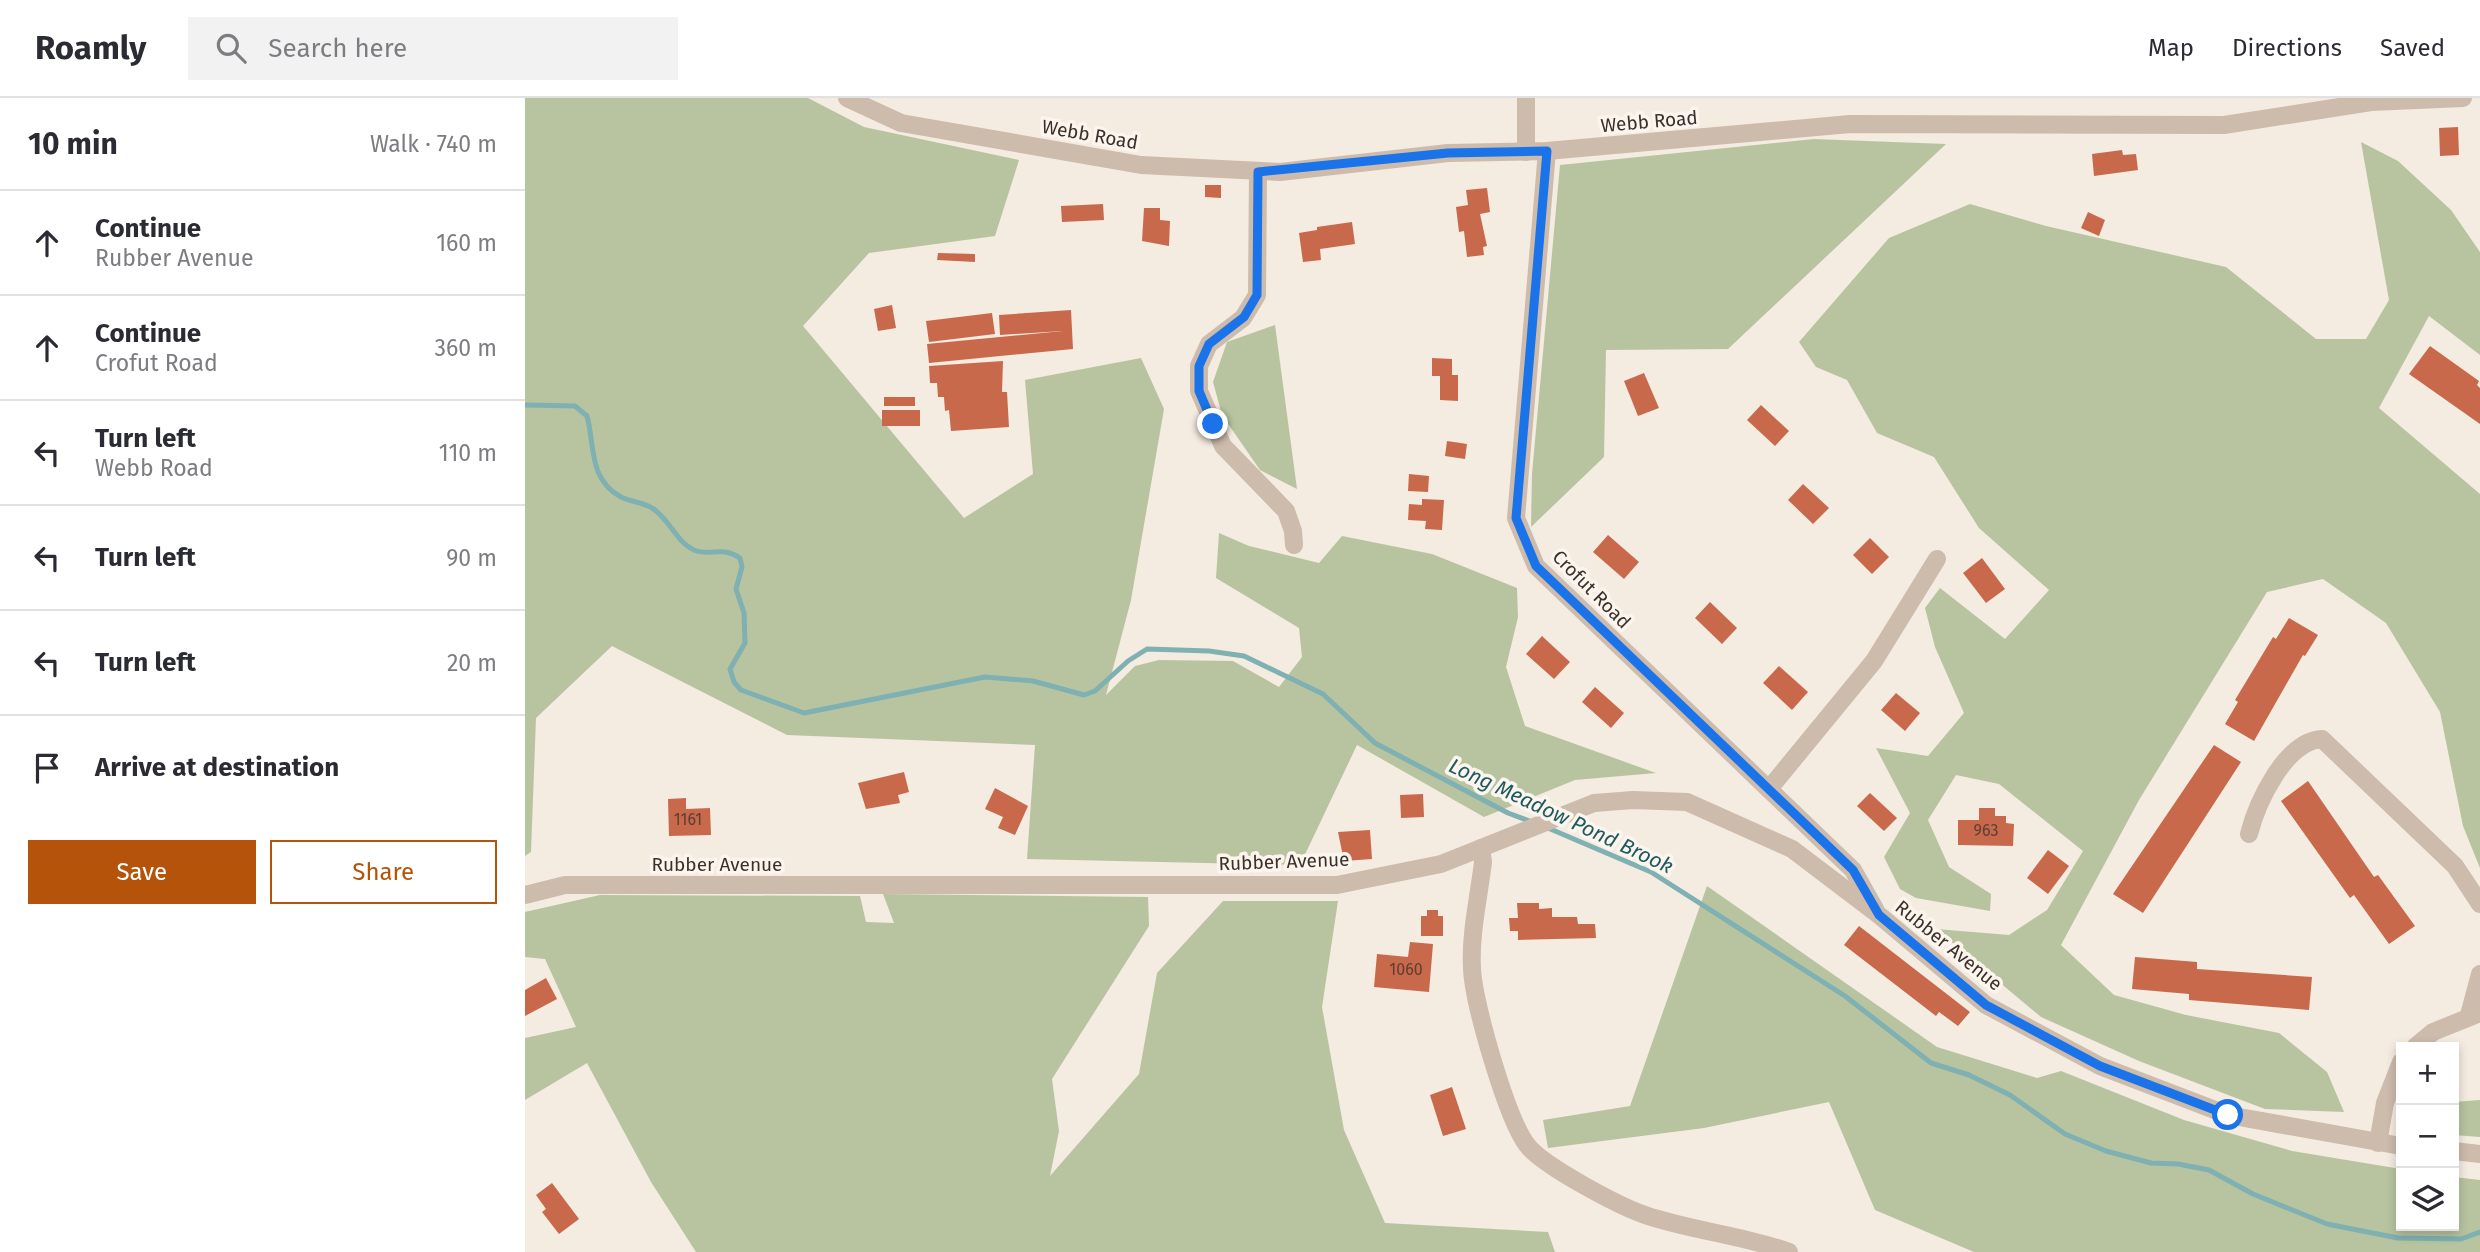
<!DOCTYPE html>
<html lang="en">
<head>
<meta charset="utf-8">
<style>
	:root { --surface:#fff; --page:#f2f2f3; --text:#2b2b33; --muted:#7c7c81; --line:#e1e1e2; --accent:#b45309 }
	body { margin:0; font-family:"Fira Sans",sans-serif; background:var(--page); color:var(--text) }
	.controls { position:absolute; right:21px; bottom:21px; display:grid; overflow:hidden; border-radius:0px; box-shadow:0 4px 10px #0003 }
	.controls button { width:63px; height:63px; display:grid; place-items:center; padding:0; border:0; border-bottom:2px solid var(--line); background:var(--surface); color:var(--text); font:35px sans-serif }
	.stop { position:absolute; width:21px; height:21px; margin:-16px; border:5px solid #1a73e8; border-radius:50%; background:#fff }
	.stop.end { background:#1a73e8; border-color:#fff; box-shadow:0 2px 7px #0008 }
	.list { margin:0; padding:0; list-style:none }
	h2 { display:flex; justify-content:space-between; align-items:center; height:91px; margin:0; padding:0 28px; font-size:30px }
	h2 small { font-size:23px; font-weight:400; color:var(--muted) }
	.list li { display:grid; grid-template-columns:46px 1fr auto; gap:21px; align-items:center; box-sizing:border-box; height:105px; padding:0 28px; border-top:2px solid var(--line) }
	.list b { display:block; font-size:26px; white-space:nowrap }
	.list p { margin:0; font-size:23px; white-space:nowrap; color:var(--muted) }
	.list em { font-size:23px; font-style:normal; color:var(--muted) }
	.actions { display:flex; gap:14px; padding:21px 28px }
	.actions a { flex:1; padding:16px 0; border:2px solid var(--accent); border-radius:0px; text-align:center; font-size:24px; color:var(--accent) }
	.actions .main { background:var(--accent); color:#fff }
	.icon { flex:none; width:38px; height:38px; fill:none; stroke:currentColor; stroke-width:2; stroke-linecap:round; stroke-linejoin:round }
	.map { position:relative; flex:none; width:1955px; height:1154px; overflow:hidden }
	header { display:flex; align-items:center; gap:42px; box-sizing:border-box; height:98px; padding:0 35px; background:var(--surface); border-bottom:2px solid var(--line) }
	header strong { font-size:33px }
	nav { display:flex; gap:38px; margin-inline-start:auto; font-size:24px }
	.search { width:490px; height:63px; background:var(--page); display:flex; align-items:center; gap:18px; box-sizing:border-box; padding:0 24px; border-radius:0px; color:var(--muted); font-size:26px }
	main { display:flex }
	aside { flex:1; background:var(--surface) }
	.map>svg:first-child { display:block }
</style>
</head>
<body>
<header>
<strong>Roamly</strong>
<div class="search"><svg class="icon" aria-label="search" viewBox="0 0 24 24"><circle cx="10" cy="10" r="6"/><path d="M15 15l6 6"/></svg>Search here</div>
<nav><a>Map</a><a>Directions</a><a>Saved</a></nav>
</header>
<main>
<aside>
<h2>10 min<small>Walk · 740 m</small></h2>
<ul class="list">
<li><svg class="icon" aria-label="ahead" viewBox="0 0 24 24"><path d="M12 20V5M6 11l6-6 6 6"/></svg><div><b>Continue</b><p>Rubber Avenue</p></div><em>160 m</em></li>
<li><svg class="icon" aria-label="ahead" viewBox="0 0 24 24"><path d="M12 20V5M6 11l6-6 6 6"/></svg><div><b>Continue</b><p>Crofut Road</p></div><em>360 m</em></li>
<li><svg class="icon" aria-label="left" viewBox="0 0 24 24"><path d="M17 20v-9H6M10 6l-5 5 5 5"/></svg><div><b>Turn left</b><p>Webb Road</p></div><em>110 m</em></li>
<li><svg class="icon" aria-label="left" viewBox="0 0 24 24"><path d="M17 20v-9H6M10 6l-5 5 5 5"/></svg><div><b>Turn left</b></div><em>90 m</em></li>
<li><svg class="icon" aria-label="left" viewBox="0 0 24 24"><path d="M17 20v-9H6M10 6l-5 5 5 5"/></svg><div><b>Turn left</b></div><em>20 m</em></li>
<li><svg class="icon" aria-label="arrive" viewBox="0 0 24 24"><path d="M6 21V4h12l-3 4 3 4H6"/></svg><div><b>Arrive at destination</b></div></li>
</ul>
<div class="actions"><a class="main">Save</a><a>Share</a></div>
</aside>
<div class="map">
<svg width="1955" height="1154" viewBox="0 0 1955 1154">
	<rect width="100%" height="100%" fill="#f4ebe1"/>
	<g fill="#b8c4a0">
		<polygon points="0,0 283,0 339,29 494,62 470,138 344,155 278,228 439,420 508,376 500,282 616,260 639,311 606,502 581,597 610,568 634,562 708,563 754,589 777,559 774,530 691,480 694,435 724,448 794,465 817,438 907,456 992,490 993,519 981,569 1000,628 1131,675 1050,682 959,719 832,647 775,767 502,761 510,647 262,637 87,548 11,620 6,754 0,758"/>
		<polygon points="1289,41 1421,46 1203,251 1081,252 1079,359 1006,429 1007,376 1035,67"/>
		<polygon points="1836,44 1873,63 1926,112 1955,154 1955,257 1904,218 1854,310 1955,396 1955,770 1938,728 1915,614 1861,525 1798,481 1742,494 1614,702 1536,847 1589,897 1661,917 1754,935 1802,974 1819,1014 1740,1011 1614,963 1516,919 1411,831 1484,837 1522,812 1558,753 1474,686 1431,677 1403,722 1424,769 1466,796 1465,813 1391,800 1375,791 1359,759 1385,715 1351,650 1403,658 1439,615 1410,549 1400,510 1415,490 1480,541 1524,492 1454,430 1409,359 1352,335 1322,282 1291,269 1274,244 1364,140 1445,106 1521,128 1701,169 1791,241 1841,241 1864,202"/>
		<polygon points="750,227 772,391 735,372 697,317 688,284 702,244"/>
		<polygon points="1182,788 1412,949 1512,980 1536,973 1659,1022 1767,1053 1876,1071 1876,1128 1929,1128 1929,1079 1955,1082 1955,1154 1449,1154 1350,1112 1304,1004 1179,1030 1023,1050 1018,1022 1105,1008"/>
		<polygon points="358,796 623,799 624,828 527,981 534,1033 525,1078 614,976 632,875 698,803 813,803 797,909 819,1032 860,1125 1023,1134 1030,1154 171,1154 126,1084 62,965 0,1002 0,940 51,929 20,861 0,859 0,814 75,797 335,798 341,824 369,825"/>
		<polygon points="1955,1002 1955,1039 1929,1037 1929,1004"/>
	</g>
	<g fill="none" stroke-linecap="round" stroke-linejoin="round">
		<g stroke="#7fb0b2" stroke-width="5">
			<path d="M0,307L50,308L62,318C70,347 63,381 96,399C106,404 118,404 127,410C144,420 151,444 169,452C185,459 196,447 215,460L217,469L211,491L219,515L220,545L205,571L209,584L216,592L279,615L460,579L508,583L559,597L570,593L603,563L622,551L684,553L719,558L798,596L850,645L983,715L1007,724"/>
			<polyline points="1023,730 1126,774 1320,898 1406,965 1444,977 1485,997 1540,1036 1581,1053 1626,1065 1653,1066 1684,1072 1728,1096 1802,1126 1873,1140 1936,1141 1955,1134"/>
		</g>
	</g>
	<g fill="#c8694b">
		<polygon points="1933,29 1934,57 1915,58 1914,30"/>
		<polygon points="1597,52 1598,57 1611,56 1613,72 1569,78 1567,56"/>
		<polygon points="680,87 696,87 696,100 680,99"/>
		<polygon points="962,90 965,114 955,116 962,148 958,149 959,157 942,159 939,133 934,134 931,109 943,107 941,92"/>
		<polygon points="578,106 579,122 537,124 536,108"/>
		<polygon points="619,110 635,110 635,122 645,123 644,148 617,143"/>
		<polygon points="1563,114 1580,122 1574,138 1556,130"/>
		<polygon points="827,124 830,146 795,151 796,162 778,164 774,135 792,132 792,129"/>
		<polygon points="413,155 450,156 450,164 412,162"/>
		<polygon points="367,207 371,230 353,233 349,211"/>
		<polygon points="546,212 548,251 404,265 402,246 538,233 475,237 474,217"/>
		<polygon points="467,215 470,236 404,244 401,223"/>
		<polygon points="1905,248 1954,283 1952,287 1955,290 1955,326 1884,276"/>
		<polygon points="907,260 927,261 927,277 933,277 933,303 915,302 915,278 907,278"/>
		<polygon points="478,263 477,294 482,294 484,329 426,333 424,312 420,313 419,299 413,299 412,285 405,285 404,268"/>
		<polygon points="1119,275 1134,310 1113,318 1099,283"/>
		<rect x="359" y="299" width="31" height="9"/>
		<polygon points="1236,307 1264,333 1250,348 1222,322"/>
		<rect x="357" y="312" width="38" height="16"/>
		<polygon points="922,343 942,346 940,361 920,358"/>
		<polygon points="884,376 904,378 903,394 883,393"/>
		<polygon points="1278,386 1304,410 1288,426 1263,402"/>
		<polygon points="897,401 919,402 917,432 900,431 901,423 883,422 884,406 897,407"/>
		<polygon points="1083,437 1114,464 1099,481 1068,454"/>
		<polygon points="1345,440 1364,459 1347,476 1328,457"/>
		<polygon points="1457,460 1480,491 1461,505 1438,475"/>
		<polygon points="1185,504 1212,530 1197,546 1170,520"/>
		<polygon points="1764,520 1793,537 1780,558 1778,557 1729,643 1700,626 1713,604 1710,602 1748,539 1751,541"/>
		<polygon points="1017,538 1045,564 1029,581 1001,556"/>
		<polygon points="1254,568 1283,594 1267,612 1238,585"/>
		<polygon points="1070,589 1099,615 1086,630 1057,604"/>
		<polygon points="1371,595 1395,615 1380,633 1356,612"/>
		<polygon points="1689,647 1716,664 1618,815 1588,796"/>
		<polygon points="379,674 384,694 373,697 375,705 341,711 333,685"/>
		<polygon points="1783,683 1849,779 1853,777 1890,828 1864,846 1829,797 1825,800 1756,703"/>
		<polygon points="470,690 503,708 490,737 473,730 478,719 460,711"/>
		<polygon points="1345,695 1372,720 1359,733 1332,708"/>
		<polygon points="898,696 899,719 876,720 875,697"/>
		<polygon points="161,700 161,711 185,710 186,737 144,738 143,701"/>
		<polygon points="1454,710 1470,710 1470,718 1481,718 1481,725 1489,726 1488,748 1433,747 1433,722 1454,722"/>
		<polygon points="845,732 847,761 819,763 813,734"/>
		<polygon points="1523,752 1544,768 1523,796 1502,780"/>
		<polygon points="992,805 1014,805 1014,811 1027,810 1027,819 1052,819 1053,826 1070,826 1071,840 993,842 993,833 985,833 984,820 993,820"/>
		<polygon points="902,812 913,812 913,818 918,818 918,838 896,838 896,818 902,818"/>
		<polygon points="1334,828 1445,914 1433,928 1414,914 1411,918 1319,847"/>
		<polygon points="885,844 908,846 904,894 849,889 852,856 883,859"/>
		<polygon points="1610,859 1672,864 1672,871 1787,879 1784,912 1664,902 1664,896 1607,891"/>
		<polygon points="21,880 32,901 0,918 0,892"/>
		<polygon points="927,989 941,1031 918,1038 905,997"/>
		<polygon points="27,1085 54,1121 34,1136 17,1114 21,1111 11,1097"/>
	</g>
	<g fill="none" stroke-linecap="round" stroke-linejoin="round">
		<g stroke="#cdbbac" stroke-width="18">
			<polyline points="322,0 376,25 616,67 755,74 923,55 1022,53 1325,26 1699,27 1846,4 1938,0"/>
			<polyline points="1001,0 1001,54"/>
			<polyline points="1022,53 991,420 1011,468 1328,772 1350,811"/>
			<polyline points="733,73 732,197 718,220 684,246 674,268 674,293 698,348 761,413 768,433 769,447"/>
			<polyline points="1244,691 1349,563 1412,461"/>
			<path d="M1724,736C1732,705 1760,643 1797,641L1930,768L1955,806"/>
			<path d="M956,750L958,764C954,798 945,836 947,870C948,904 982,1021 1002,1047C1018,1068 1094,1108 1120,1117C1167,1133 1218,1137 1264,1154"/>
			<polyline points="0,797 40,787 812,787 916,766 1069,705 1108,702 1162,704 1267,751 1354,817 1461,907 1575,968 1703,1017 1876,1048"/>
			<polyline points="1944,917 1955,876"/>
			<polyline points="1890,949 1908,934 1955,915"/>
			<polyline points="1853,1045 1860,1005 1876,964"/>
			<polyline points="1929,1053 1955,1056"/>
		</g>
	</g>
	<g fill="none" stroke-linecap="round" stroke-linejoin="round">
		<polyline stroke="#1a73e8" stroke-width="9" points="688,326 674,293 674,268 684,246 719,219 732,197 733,74 923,55 1022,53 991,420 1011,468 1328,772 1354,817 1461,907 1575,968 1703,1017"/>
	</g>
	<g text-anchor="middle" stroke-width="7" stroke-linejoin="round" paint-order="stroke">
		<g font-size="16" fill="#5e3e33">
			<text x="163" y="727">1161</text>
			<text x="1461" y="738">963</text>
			<text x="881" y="877">1060</text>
		</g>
		<g font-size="19" fill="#3b302b" stroke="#fbf5ee">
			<text transform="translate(1124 23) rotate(-5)" y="7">Webb Road</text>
			<text transform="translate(565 36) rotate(10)" y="7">Webb Road</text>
			<text transform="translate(1067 491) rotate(45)" y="7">Crofut Road</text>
			<text transform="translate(759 763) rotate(-2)" y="7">Rubber Avenue</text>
			<text x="192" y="773">Rubber Avenue</text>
			<text transform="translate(1424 847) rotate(39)" y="7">Rubber Avenue</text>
		</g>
		<g font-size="21" font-style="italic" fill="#1f5a5e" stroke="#fbf5ee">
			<text transform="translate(1036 718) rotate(25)" y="7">Long Meadow Pond Brook</text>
		</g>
	</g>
</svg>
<div class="controls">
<button>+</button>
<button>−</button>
<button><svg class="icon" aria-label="layers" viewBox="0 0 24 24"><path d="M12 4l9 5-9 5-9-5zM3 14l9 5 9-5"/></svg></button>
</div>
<div class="stop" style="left:1703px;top:1017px"></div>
<div class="stop end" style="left:688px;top:326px"></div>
</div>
</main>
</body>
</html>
